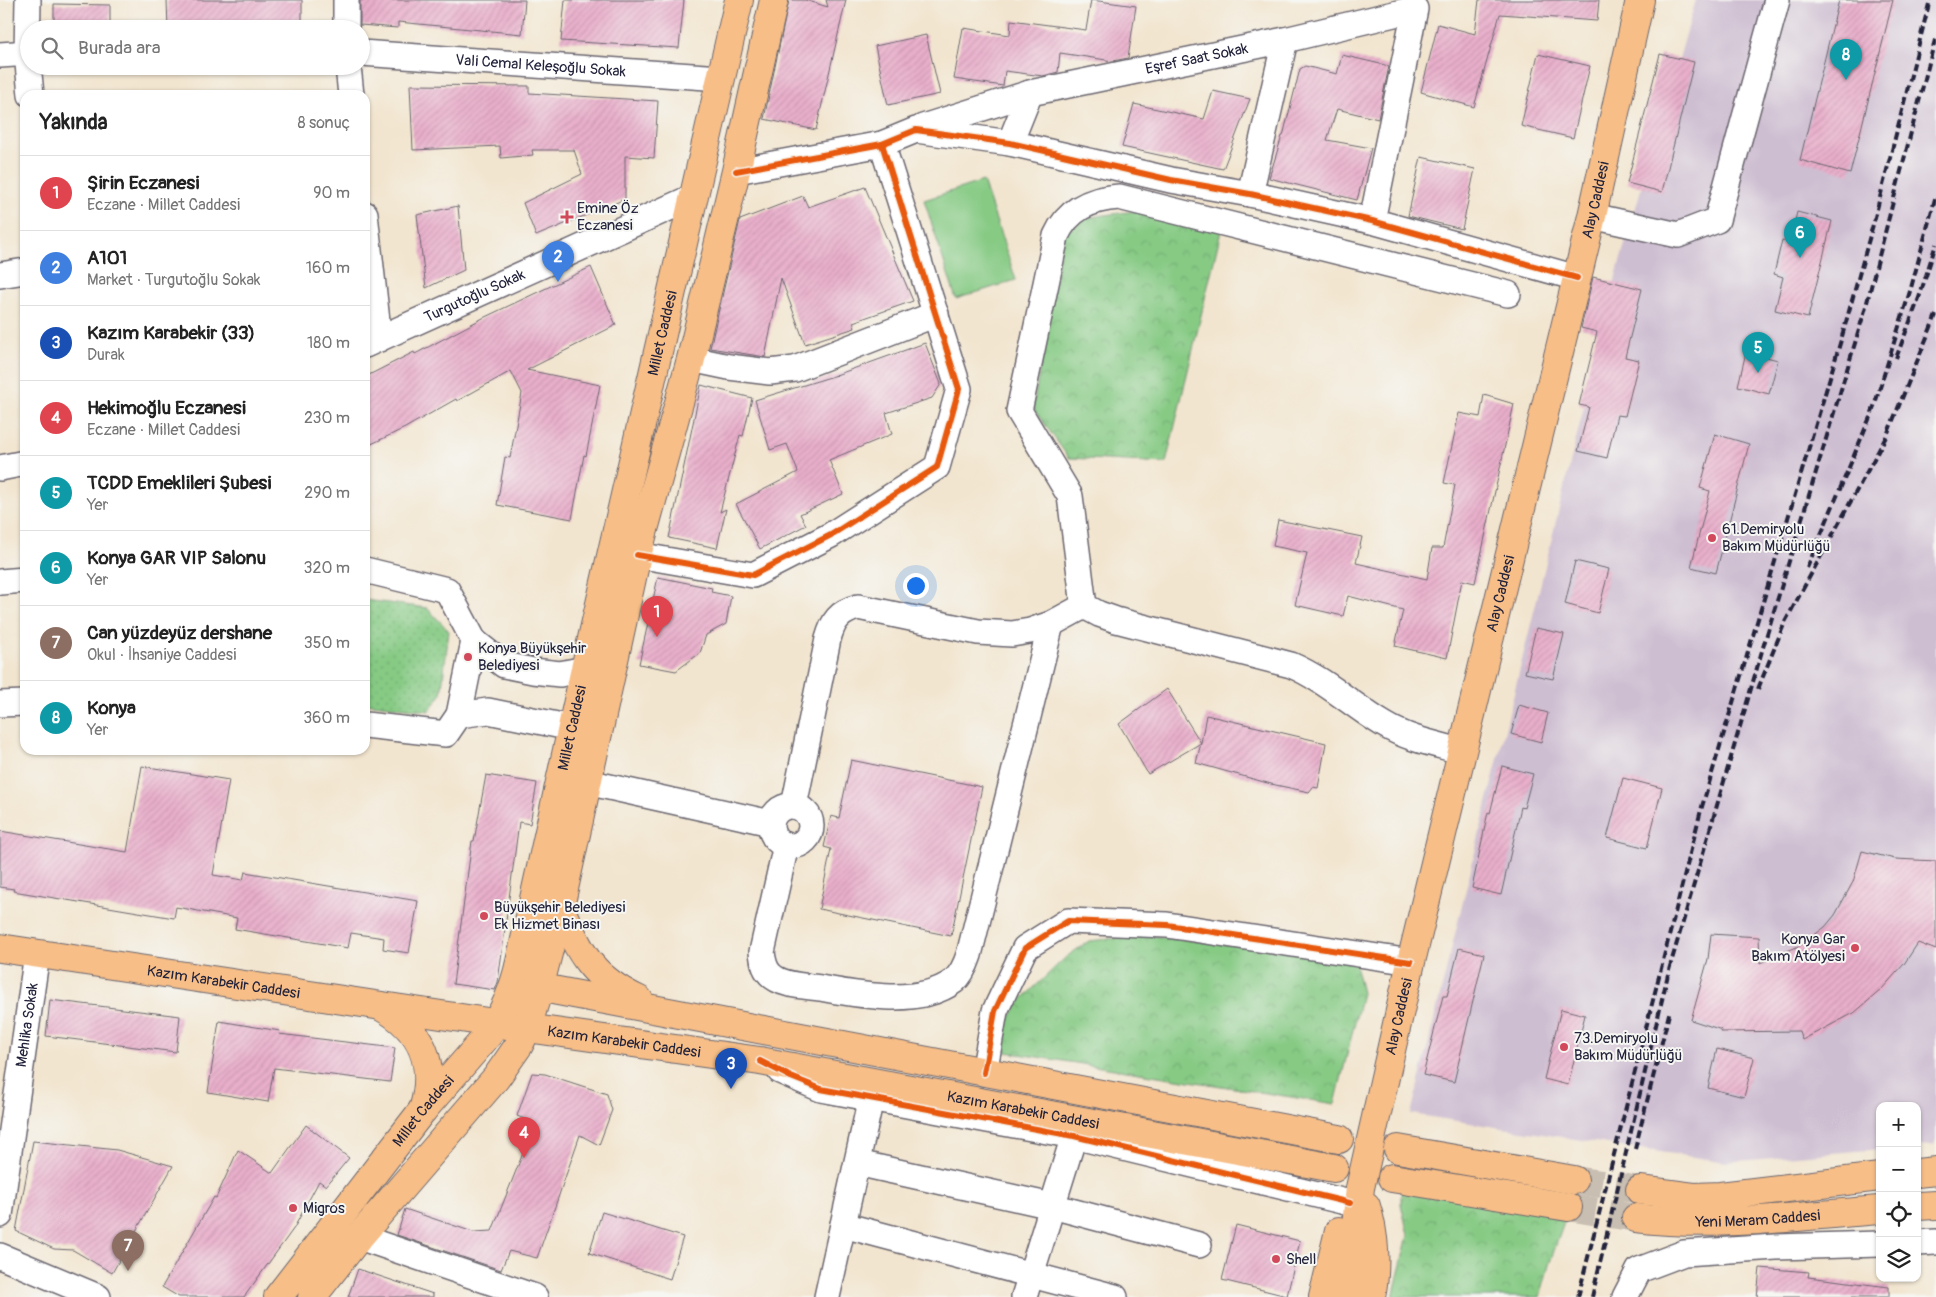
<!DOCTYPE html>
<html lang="tr">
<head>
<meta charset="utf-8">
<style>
	:root { --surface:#fff; --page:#f6f6f6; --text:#222; --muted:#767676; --line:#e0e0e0; --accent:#1a73e8 }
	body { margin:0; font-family:Pangolin,sans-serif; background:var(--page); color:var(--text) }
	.controls { position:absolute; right:15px; bottom:15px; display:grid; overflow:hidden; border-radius:10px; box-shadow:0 1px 4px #0004 }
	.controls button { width:45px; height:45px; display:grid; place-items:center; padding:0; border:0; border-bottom:1px solid var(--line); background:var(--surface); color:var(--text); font:25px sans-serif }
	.you { position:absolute; left:915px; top:585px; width:18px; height:18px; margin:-12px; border:4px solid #fff; border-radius:50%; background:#1a73e8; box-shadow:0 0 0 8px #1a73e833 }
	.badge { display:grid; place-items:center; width:32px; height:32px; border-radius:50%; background:var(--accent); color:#fff; font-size:16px; font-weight:700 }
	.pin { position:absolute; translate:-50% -41px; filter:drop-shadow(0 1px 2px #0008) }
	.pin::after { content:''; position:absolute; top:26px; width:18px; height:15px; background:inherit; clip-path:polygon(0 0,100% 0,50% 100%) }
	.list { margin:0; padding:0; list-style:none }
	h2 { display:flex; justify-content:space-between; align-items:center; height:65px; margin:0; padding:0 20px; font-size:21px }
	h2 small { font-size:16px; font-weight:400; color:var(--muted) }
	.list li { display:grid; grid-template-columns:32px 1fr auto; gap:15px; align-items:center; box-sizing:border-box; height:75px; padding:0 20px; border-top:1px solid var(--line) }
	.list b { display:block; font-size:19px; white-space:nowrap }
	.list p { margin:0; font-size:16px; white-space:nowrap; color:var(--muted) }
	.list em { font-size:16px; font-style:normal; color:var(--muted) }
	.icon { flex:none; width:28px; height:28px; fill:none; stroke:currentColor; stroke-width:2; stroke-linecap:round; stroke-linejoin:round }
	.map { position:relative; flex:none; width:1936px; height:1297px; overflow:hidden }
	.search { position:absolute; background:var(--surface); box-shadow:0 1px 4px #0004; left:20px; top:20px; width:350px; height:55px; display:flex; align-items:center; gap:12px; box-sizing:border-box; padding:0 18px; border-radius:28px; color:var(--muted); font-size:19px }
	.panel { position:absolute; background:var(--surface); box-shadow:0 1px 4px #0004; left:20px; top:90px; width:350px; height:665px; border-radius:15px }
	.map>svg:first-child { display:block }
</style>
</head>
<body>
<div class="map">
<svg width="1936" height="1297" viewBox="0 0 1936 1297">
	<defs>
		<pattern id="grass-dots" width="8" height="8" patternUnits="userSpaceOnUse" patternTransform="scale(1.25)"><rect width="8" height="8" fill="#86ca84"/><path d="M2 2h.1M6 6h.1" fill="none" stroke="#73ad73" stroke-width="1.8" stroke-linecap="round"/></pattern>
		<pattern id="park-crowns" width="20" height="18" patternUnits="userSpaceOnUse" patternTransform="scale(1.25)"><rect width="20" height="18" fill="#86ca84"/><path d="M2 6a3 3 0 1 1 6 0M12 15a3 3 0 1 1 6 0" fill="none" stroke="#73ad73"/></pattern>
		<pattern id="building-hatch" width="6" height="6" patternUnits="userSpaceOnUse" patternTransform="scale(1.25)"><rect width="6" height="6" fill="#e9afcb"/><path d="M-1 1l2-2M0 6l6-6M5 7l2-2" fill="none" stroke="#c896af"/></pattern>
	</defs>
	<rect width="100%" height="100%" fill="#f6f6f2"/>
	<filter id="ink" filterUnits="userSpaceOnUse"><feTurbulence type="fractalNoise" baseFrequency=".02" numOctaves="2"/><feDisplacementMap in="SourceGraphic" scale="10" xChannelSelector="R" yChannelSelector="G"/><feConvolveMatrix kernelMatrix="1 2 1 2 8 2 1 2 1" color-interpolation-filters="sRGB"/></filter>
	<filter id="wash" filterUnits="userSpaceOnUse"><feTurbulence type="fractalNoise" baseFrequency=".0096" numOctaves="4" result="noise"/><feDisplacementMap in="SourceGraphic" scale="20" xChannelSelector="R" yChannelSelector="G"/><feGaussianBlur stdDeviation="1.12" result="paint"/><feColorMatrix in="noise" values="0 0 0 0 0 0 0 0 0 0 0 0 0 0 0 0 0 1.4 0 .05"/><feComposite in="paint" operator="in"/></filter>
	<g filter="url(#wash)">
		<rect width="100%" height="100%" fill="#f2e5cf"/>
		<polygon fill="#cebed1" points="1696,0 1936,0 1936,1139 1934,1145 1917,1146 1917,1106 1880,1106 1880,1149 1726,1162 1411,1114 1617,272"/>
		<polygon fill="url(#grass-dots)" stroke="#547660" points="365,600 427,608 449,631 441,695 429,711 365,703"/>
		<g fill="url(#park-crowns)" stroke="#547660">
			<polygon points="1135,211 1222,227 1166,463 1069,458 1033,408 1063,234 1090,217"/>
			<polygon points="1145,935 1354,959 1362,993 1335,1104 1006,1052 1006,1023 1020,1001 1066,957 1089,941"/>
			<polygon points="1401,1187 1571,1203 1549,1265 1540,1297 1393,1297 1408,1235 1401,1204"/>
		</g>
		<polygon fill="#86ca84" stroke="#547660" points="983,181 1016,280 956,299 924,200"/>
		<g id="blocks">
			<g fill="url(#building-hatch)">
				<polygon points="167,0 302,0 302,29 168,29"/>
				<polygon points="360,0 525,0 522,34 398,22 398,28 360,25"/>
				<polygon points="565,0 684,0 679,48 561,41"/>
				<polygon points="789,0 805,0 828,7 826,0 846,0 816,130 764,119"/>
				<polygon points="1091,0 1136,6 1128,58 1113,61 1060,53 1058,72 1043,76 1005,71 1003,86 954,79 963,28 1010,35 1011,20 1086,30"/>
				<polygon points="1479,0 1599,0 1597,21 1500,14 1474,107 1421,92 1438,24 1475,34"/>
				<polygon points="1839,0 1893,0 1850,174 1800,160"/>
				<polygon points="54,4 110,5 110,29 54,29"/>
				<polygon points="926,35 940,94 888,105 875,46"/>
				<polygon points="1538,54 1590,66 1573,138 1521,126"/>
				<polygon points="1660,54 1694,62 1662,192 1627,183"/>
				<polygon points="1342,55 1389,66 1378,119 1337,109 1327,140 1371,148 1357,200 1269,178 1282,136 1283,136 1300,69 1305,66 1337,74"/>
				<polygon points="410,85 529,86 529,93 658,101 654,158 625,156 625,199 536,236 523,203 582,174 574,150 532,150 533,155 501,158 500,146 413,150"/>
				<polygon points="1213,91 1250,99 1223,169 1122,147 1134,104 1204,119"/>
				<polygon points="1421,157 1475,169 1462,229 1408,216"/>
				<polygon points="865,187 913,301 853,322 855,328 805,344 781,278 765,357 710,348 740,220 803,196 808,207"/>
				<polygon points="458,206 464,270 426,288 417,215"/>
				<polygon points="1797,212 1832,221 1808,318 1775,310 1783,277 1774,274 1782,240 1790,242"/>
				<polygon points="591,267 616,325 527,370 600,385 586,456 584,455 572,519 497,505 505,457 510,458 522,393 511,371 457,401 456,399 405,428 365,447 365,377 414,352 415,354 483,318"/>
				<polygon points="1593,277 1642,289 1625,357 1639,360 1625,416 1617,415 1607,458 1578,451 1589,407 1579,405 1597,332 1581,328"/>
				<polygon points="925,343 941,384 932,398 886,413 892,434 829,460 843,494 800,514 806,525 760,549 736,504 798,472 787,444 770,450 755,400 837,375 836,375"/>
				<polygon points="1746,352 1778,360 1769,394 1738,386"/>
				<polygon points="701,385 752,398 743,436 740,435 720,512 726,509 717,548 669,538"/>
				<polygon points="1484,395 1514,404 1475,583 1462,580 1447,658 1395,646 1403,610 1348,596 1343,616 1295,605 1307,553 1273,546 1278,520 1362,537 1356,563 1427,579 1432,548 1443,548 1455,485 1444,483 1459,413 1480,417"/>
				<polygon points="1715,434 1749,444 1716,573 1691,567 1710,491 1700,488"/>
				<polygon points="1575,561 1609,569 1598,613 1565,604"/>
				<polygon points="658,577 712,588 711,592 731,596 726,624 706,635 700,653 676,671 639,664"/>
				<polygon points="1536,628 1564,634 1553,679 1525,673"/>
				<polygon points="1167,689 1201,743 1206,715 1326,743 1318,788 1313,787 1309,792 1271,784 1196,763 1201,743 1148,774 1119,724"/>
				<polygon points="1519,705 1548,713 1541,742 1511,734"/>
				<polygon points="851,760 982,787 951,936 819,909 831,849 824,847 831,816 839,818"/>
				<polygon points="142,766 229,780 213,875 243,880 245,872 418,901 409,953 383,949 384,938 351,933 348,948 235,929 237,918 176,907 174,918 13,891 14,889 0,887 0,831 127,852"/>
				<polygon points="1502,766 1533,774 1524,808 1521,807 1501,895 1472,888 1488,812 1490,813"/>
				<polygon points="486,775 537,783 530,824 519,822 498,982 495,990 453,984 472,841 474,841"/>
				<polygon points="1623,778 1662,788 1647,848 1607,838"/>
				<polygon points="1862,851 1895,859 1936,861 1936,950 1918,943 1904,964 1881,990 1854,1013 1802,1040 1799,1031 1721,1032 1722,1030 1691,1020 1708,959 1711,934 1759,937 1760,963 1801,945 1825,927 1835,915 1853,882"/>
				<polygon points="1459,948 1484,954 1454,1082 1423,1075 1443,996 1447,996"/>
				<polygon points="50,1000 180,1016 176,1052 46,1036"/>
				<polygon points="1561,1009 1585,1015 1568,1085 1544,1079"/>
				<polygon points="219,1021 280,1031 279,1034 395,1048 390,1082 274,1068 268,1102 208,1092"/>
				<polygon points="1717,1049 1754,1058 1744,1097 1708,1088"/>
				<polygon points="532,1073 545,1074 607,1094 612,1110 599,1145 580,1135 537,1258 509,1251 501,1270 397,1235 405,1209 473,1232 492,1231 535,1123 517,1116"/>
				<polygon points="306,1125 349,1158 326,1186 319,1181 294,1228 244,1297 179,1297 162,1287 214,1197 216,1198 238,1150 272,1173"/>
				<polygon points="33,1141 117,1150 173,1166 112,1273 73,1250 54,1249 16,1231"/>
				<polygon points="602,1212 683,1237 670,1279 589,1253"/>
				<polygon points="1236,1225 1300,1241 1287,1296 1222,1280"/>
				<polygon points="1760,1268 1809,1272 1808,1277 1889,1287 1889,1297 1757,1297"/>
				<polygon points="358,1269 433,1294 433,1297 348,1297"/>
			</g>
		</g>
	</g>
	<g filter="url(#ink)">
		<use href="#blocks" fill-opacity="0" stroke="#6b666f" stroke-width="1"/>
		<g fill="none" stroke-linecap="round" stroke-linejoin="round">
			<g stroke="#c8beb1" stroke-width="28" stroke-dasharray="28 14" stroke-linecap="butt">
				<polyline points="1574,1180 1640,1190"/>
				<polyline points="1568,1207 1636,1218"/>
			</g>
			<g stroke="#6b666f" stroke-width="28">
				<g id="minor">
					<polyline points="28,0 27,53 31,95"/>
					<polyline points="346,0 346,29"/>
					<path id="s1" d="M361,53L721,78"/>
					<polyline points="0,55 29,53"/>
					<polyline points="348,66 351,95"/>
					<polyline points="923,127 1030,93"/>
					<path id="s2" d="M1010,143L1030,93L1285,40L1415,9L1372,221"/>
					<polyline points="736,171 882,144 916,130 1010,143 1171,180 1250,194 1372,221 1577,278"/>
					<polyline points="1250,194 1285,40"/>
					<polyline points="365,214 379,339"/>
					<polyline points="1592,216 1678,235 1717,220 1777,0"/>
					<polyline points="0,275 25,271"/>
					<path id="s3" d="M365,345L693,197"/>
					<polyline points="691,359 729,367 770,372 795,369 936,314"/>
					<polyline points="0,468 25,463"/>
					<polyline points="637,555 753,575 831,535 937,467 959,389 882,144"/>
					<polyline points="365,570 447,590 474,641 459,715"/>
					<polyline points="0,582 25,580"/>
					<polyline points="474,641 504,665 533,671 560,674 585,669"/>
					<polyline points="0,704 25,703"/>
					<polyline points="365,725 446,734 459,715 488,711 572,728"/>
					<path d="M1461,751C1435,744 1408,739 1385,725C1353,706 1326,680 1291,665L1116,620L1099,614L1084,606L1070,496L1019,411L1056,236C1068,209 1090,199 1119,197L1508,294"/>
					<polyline points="587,782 771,823"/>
					<path d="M794,806L828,639C833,621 839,612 858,607L978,632L1012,634L1030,631L1051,624L1084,606"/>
					<circle cx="791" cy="826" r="20"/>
					<path d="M786,845L762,952C763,960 764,968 770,974C781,986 805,986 820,988C859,995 919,1007 954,981C962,974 966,964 969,955L1051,624"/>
					<polyline points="780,1071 821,1089 1074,1136 1350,1203"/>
					<polyline points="984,1073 995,1011 1025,948 1068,921 1167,925 1411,962"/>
					<polyline points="857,1163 1052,1206 1199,1245"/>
					<path id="s4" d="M0,1215L37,953"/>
					<polyline points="843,1225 1115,1297"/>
					<polyline points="359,1237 535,1297"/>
					<polyline points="1917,1243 1936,1242"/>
					<polyline points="0,1256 98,1297"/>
					<polyline points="827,1297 871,1098"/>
					<polyline points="1024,1297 1074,1136"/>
					<polyline points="1625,1297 1639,1270 1684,1253 1776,1247 1880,1244"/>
				</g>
			</g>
			<g stroke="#6b666f" stroke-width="30">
				<g id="major">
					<path d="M560,907C579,953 592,978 639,1000"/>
					<path id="s5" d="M0,948L527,1028L760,1061L1334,1168"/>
					<polyline points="521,984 1339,1139"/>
					<path d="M382,1007C423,1030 437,1065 423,1110"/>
					<polyline points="1398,1149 1574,1180"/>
					<polyline points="1917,1173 1936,1171"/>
					<polyline points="1392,1178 1568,1207"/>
					<polyline points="1640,1190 1694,1197 1720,1196 1880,1177"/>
					<path d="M1366,1206C1375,1234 1377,1268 1371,1297"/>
					<polyline points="1917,1206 1936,1205"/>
					<path id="s6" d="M1636,1218C1718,1228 1798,1216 1880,1210"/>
					<path id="s7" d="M278,1297L422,1111L488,1035C505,1012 514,989 520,962L585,669L739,0"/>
					<polyline points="312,1297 359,1237 496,1078 519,1045 527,1028 539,988 560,907 637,555 691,359 736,171 774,0"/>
					<polyline points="1323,1297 1339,1231"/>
					<path id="s8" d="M1344,1297L1354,1244L1360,1188L1411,962L1592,216L1640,0"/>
				</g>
			</g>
			<use href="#minor" stroke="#fff" stroke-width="25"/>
			<use href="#major" stroke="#f7be87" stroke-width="28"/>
			<g stroke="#22223b" stroke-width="4" stroke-dasharray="8 4" stroke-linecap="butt">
				<polyline points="1896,358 1919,298 1936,244"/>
				<polyline points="1807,568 1873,410 1911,288 1936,195"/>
				<polyline points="1758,689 1785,622 1887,435 1936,315"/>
				<polyline points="1635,1149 1670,1010"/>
				<polyline points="1578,1297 1701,810 1841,340 1874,221 1930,0"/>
				<polyline points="1592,1297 1669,970 1764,644 1865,310 1936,36"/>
			</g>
			<g stroke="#f6f6f2" stroke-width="9">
				<g id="cycleway">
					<polyline points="736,171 882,144 916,130 1010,143 1171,180 1250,194 1372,221 1577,278"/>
					<polyline points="637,555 753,575 831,535 937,467 959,389 882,144"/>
					<polyline points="760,1061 791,1077 821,1089 1074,1136 1350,1203"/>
					<polyline points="984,1073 995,1011 1025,948 1068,921 1167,925 1411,962"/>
				</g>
			</g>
			<use href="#cycleway" stroke="#e8590c" stroke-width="6"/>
		</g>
	</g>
	<g fill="#d1495b" stroke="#f6f6f2" stroke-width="2">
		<path d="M564.5 209.5h5v5h5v5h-5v5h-5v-5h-5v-5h5z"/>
		<circle cx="1712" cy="538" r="5"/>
		<circle cx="468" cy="657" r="5"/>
		<circle cx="484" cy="916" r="5"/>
		<circle cx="1855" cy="948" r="5"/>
		<circle cx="1564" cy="1047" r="5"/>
		<circle cx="293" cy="1208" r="5"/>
		<circle cx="1276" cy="1259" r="5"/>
	</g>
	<g text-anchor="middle" stroke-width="4" stroke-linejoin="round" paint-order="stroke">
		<g font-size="15" fill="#22223b" stroke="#f6f6f2">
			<text dy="5" stroke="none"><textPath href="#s2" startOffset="224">Eşref Saat Sokak</textPath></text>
			<text dy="5" stroke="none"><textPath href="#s1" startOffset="180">Vali Cemal Keleşoğlu Sokak</textPath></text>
			<text dy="5" stroke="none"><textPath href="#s8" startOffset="1126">Alay Caddesi</textPath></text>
			<text dy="5" stroke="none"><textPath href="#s3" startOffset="120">Turgutoğlu Sokak</textPath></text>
			<text dy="5" stroke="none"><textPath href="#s7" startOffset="1061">Millet Caddesi</textPath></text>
			<text dy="5" stroke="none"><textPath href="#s8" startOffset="721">Alay Caddesi</textPath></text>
			<text dy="5" stroke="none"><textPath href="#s7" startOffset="656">Millet Caddesi</textPath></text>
			<text dy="5" stroke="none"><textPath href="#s5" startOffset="226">Kazım Karabekir Caddesi</textPath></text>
			<text dy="5" stroke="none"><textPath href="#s8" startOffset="286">Alay Caddesi</textPath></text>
			<text dy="5" stroke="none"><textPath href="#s4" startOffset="192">Mehlika Sokak</textPath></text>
			<text dy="5" stroke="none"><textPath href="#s5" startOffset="631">Kazım Karabekir Caddesi</textPath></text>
			<text dy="5" stroke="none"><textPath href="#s5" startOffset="1036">Kazım Karabekir Caddesi</textPath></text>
			<text dy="5" stroke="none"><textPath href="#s7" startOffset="236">Millet Caddesi</textPath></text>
			<text dy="5" stroke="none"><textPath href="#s6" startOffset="122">Yeni Meram Caddesi</textPath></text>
		</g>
		<g font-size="15" fill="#22223b" stroke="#f6f6f2" text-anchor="start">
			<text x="577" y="213">Emine Öz<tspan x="577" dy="17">Eczanesi</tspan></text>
			<text x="1722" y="534">61.Demiryolu<tspan x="1722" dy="17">Bakım Müdürlüğü</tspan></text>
			<text x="478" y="653">Konya Büyükşehir<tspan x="478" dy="17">Belediyesi</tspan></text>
			<text x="494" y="912">Büyükşehir Belediyesi<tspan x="494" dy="17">Ek Hizmet Binası</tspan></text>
			<text x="1845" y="944" text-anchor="end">Konya Gar<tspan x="1845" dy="17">Bakım Atölyesi</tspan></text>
			<text x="1574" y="1043">73.Demiryolu<tspan x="1574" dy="17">Bakım Müdürlüğü</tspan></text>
			<text x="303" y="1213">Migros</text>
			<text x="1286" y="1264">Shell</text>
		</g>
	</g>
</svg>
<div class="controls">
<button>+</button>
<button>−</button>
<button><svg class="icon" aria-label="locate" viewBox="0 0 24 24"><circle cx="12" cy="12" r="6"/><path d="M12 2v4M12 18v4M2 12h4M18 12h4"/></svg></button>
<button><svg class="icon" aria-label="layers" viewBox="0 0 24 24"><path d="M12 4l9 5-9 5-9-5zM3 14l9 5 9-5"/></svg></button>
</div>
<div class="you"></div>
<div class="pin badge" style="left:657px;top:637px;background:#e0444e">1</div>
<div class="pin badge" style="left:558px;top:282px;background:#3f7fe0">2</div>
<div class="pin badge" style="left:731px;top:1089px;background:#1a4fb4">3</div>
<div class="pin badge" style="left:524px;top:1158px;background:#e0444e">4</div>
<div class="pin badge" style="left:1758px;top:373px;background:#0f9aa8">5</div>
<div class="pin badge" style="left:1800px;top:258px;background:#0f9aa8">6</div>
<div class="pin badge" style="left:128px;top:1271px;background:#8d6e63">7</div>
<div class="pin badge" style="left:1846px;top:80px;background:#0f9aa8">8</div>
<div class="search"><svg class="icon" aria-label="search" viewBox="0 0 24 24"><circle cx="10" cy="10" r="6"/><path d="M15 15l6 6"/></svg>Burada ara</div>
<section class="panel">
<h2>Yakında<small>8 sonuç</small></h2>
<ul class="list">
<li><span class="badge" style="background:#e0444e">1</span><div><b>Şirin Eczanesi</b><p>Eczane · Millet Caddesi</p></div><em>90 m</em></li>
<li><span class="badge" style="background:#3f7fe0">2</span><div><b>A101</b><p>Market · Turgutoğlu Sokak</p></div><em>160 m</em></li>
<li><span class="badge" style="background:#1a4fb4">3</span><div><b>Kazım Karabekir (33)</b><p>Durak</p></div><em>180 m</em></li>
<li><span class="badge" style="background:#e0444e">4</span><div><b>Hekimoğlu Eczanesi</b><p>Eczane · Millet Caddesi</p></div><em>230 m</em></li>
<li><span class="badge" style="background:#0f9aa8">5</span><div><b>TCDD Emeklileri Şubesi</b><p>Yer</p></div><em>290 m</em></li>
<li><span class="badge" style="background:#0f9aa8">6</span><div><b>Konya GAR VIP Salonu</b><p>Yer</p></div><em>320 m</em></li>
<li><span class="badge" style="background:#8d6e63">7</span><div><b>Can yüzdeyüz dershane</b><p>Okul · İhsaniye Caddesi</p></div><em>350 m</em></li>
<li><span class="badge" style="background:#0f9aa8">8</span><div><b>Konya</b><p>Yer</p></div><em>360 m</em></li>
</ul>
</section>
</div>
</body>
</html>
